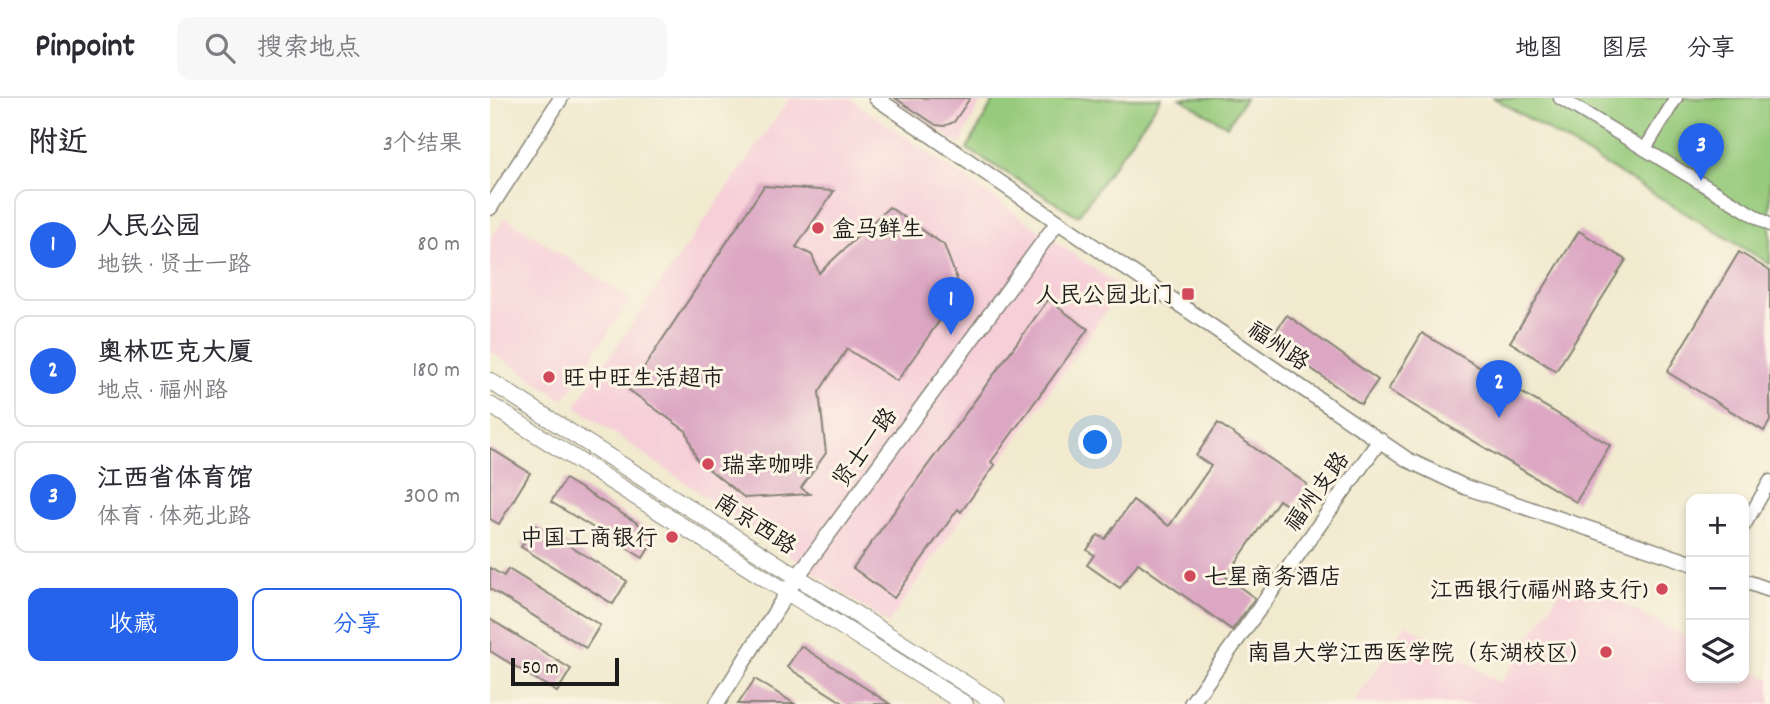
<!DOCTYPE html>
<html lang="zh">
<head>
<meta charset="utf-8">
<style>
	:root { --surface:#fff; --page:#f7f7f7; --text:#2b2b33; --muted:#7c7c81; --line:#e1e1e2; --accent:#2563eb }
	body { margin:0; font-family:Dekko,"LXGW WenKai TC",sans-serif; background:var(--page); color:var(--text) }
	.controls { position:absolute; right:21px; bottom:21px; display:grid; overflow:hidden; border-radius:14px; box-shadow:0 4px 10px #0003 }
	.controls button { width:63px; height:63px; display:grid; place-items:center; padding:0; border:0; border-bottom:2px solid var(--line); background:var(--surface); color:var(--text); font:35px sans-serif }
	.scale { position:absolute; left:21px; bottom:18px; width:108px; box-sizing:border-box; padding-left:7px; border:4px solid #1c1c1c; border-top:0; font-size:19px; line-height:24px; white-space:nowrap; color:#1c1c1c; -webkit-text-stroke:5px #fcf5e5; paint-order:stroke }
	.you { position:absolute; left:606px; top:345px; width:24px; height:24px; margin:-18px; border:5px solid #fff; border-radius:50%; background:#1a73e8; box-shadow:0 0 0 10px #1a73e833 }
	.badge { display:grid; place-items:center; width:46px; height:46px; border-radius:50%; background:var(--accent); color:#fff; font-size:23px; font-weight:700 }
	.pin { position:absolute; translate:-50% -58px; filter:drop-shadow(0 2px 4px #0008) }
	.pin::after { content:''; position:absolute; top:37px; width:24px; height:21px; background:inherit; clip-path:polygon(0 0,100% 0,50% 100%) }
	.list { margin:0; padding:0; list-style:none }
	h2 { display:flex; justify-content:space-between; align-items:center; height:91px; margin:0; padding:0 28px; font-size:30px }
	h2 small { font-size:23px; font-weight:400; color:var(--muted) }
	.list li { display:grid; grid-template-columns:46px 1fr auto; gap:21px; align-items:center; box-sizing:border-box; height:112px; margin:0 14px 14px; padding:0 14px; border:2px solid var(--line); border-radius:14px }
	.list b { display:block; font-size:26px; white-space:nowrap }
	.list p { margin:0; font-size:23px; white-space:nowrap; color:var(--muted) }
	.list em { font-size:23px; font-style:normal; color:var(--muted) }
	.actions { display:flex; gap:14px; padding:21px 28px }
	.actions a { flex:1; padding:16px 0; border:2px solid var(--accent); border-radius:14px; text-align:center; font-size:24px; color:var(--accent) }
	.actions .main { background:var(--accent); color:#fff }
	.icon { flex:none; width:38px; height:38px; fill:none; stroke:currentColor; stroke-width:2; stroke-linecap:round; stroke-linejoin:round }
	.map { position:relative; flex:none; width:1280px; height:606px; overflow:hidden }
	header { display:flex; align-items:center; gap:42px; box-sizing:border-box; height:98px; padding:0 35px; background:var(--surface); border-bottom:2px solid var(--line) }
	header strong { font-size:33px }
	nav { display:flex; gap:38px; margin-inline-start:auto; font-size:24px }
	.search { width:490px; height:63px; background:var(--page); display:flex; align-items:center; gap:18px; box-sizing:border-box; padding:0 24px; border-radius:14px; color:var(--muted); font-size:26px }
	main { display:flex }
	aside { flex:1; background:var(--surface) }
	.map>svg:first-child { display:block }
</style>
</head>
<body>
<header>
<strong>Pinpoint</strong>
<div class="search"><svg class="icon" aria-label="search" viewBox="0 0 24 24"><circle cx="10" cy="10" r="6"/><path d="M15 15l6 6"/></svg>搜索地点</div>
<nav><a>地图</a><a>图层</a><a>分享</a></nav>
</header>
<main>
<aside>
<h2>附近<small>3个结果</small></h2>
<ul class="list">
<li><span class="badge">1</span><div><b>人民公园</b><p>地铁 · 贤士一路</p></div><em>80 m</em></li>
<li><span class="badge">2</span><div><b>奥林匹克大厦</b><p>地点 · 福州路</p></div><em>180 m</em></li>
<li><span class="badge">3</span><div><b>江西省体育馆</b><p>体育 · 体苑北路</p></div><em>300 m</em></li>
</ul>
<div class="actions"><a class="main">收藏</a><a>分享</a></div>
</aside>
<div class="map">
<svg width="1280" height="606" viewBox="0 0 1280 606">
	<rect width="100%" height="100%" fill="#fcf5e5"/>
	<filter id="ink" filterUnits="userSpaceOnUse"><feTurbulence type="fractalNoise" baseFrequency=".0143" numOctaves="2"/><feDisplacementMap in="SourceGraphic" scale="14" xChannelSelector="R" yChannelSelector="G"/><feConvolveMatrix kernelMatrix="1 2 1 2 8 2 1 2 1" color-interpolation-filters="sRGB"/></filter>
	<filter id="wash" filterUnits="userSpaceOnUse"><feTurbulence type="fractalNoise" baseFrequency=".00686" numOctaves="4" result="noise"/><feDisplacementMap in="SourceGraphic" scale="28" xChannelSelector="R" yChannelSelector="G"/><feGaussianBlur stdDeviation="1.57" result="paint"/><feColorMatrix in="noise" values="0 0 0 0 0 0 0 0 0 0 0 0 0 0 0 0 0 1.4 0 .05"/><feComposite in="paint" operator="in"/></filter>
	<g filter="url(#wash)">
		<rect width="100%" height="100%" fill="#f1eacf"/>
		<g fill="#f6cfd8">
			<polygon points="300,0 359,0 632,190 398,526 85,308"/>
			<polygon points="402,0 492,0 470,47"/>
			<polygon points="15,119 140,201 74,302 0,253 0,142"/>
			<polygon points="1079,479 1201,541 1201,580 1254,580 1254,567 1280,581 1280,606 863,606 916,526 1011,585"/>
		</g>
		<g fill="#96ca7b" stroke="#59734c" stroke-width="2">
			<polygon points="505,0 671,0 588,118 477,51"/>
			<polygon points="690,0 755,0 737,28"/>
			<polygon points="1004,0 1280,0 1280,166"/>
		</g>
		<g id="blocks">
			<g fill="#dca7c3">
				<polygon points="405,0 480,0 464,24 454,28 446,27"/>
				<polygon points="274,88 344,93 306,149 322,157 329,175 399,109 454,147 471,192 407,283 357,251 329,294 336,355 311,390 320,396 255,400 207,362 196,333 139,292"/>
				<polygon points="1089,133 1136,162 1066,273 1020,244"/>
				<polygon points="1249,154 1280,173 1280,323 1274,333 1177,274"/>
				<polygon points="558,202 598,231 501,364 505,367 471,414 468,411 404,500 363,470"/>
				<polygon points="797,217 888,282 871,306 780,241"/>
				<polygon points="932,235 1120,347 1086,404 898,292"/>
				<polygon points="728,325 817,386 801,410 789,402 736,479 765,500 742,532 648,465 630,490 597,467 604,457 597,452 608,437 615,441 643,402 679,428 721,368 706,358"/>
				<polygon points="0,350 40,375 9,426 0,421"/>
				<polygon points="75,381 167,437 153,460 61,404"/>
				<polygon points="45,427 137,483 123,506 31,449"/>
				<polygon points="0,470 14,478 18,471 110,527 96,550 0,491"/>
				<polygon points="0,521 81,571 67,594 0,553"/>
				<polygon points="311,548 400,606 355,606 297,569"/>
				<polygon points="265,581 305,606 248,606"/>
			</g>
		</g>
	</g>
	<g filter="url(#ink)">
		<use href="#blocks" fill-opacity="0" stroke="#868376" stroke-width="2"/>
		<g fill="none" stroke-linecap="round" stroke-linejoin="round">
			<g stroke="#868376" stroke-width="15">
				<g id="minor">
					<polyline points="1070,0 1280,127"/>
					<polyline points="1155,51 1186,0"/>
					<polyline points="1254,428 1280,383"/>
				</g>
			</g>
			<g stroke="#868376" stroke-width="17">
				<g id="tertiary">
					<polyline points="386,0 918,362 975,389 1201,465"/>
					<polyline points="0,110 71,0"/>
					<polyline points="1254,483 1280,492"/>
					<polyline points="227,606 307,479 567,125"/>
					<polyline points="701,606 890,342"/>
				</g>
			</g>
			<g stroke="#868376" stroke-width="18">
				<g id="secondary">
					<polyline points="0,283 507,606"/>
					<polyline points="0,307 475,606"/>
				</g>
			</g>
			<use href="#minor" stroke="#fff" stroke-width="12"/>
			<use href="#tertiary" stroke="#fff" stroke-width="14"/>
			<use href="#secondary" stroke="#fff" stroke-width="16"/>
		</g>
	</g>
	<g fill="#d1495b" stroke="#fcf5e5" stroke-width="2.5">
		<circle cx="328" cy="130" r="7"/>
		<rect x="691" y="189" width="14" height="14" rx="3.5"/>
		<circle cx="59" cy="279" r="7"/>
		<circle cx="218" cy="366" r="7"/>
		<circle cx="182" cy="439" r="7"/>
		<circle cx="700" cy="478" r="7"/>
		<circle cx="1172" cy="491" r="7"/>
		<circle cx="1116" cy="554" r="7"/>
	</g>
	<g text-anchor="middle" stroke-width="6" stroke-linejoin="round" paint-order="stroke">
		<g font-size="23" fill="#1c1c1c" stroke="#fcf5e5" text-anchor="start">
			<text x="342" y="138">盒马鲜生</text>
			<text x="684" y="204" text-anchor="end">人民公园北门</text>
			<text x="73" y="287">旺中旺生活超市</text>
			<text x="232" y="374">瑞幸咖啡</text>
			<text x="168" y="447" text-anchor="end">中国工商银行</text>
			<text x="714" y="486">七星商务酒店</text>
			<text x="1158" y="499" text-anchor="end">江西银行(福州路支行)</text>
			<text x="1102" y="562" text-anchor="end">南昌大学江西医学院（东湖校区）</text>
		</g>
		<g font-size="23" fill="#1c1c1c" stroke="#fcf5e5">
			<text transform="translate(789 247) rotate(34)" y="8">福州路</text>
			<text transform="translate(374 349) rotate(-54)" y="8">贤士一路</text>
			<text transform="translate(826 393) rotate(-54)" y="8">福州支路</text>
			<text transform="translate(266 425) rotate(33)" y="8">南京西路</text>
		</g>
	</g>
</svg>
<div class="controls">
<button>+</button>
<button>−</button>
<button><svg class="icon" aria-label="layers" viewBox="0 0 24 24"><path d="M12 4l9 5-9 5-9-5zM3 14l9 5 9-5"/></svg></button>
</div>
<div class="scale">50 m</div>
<div class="you"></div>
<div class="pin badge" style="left:461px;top:237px">1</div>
<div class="pin badge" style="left:1009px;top:320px">2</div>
<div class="pin badge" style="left:1211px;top:83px">3</div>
</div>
</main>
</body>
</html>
